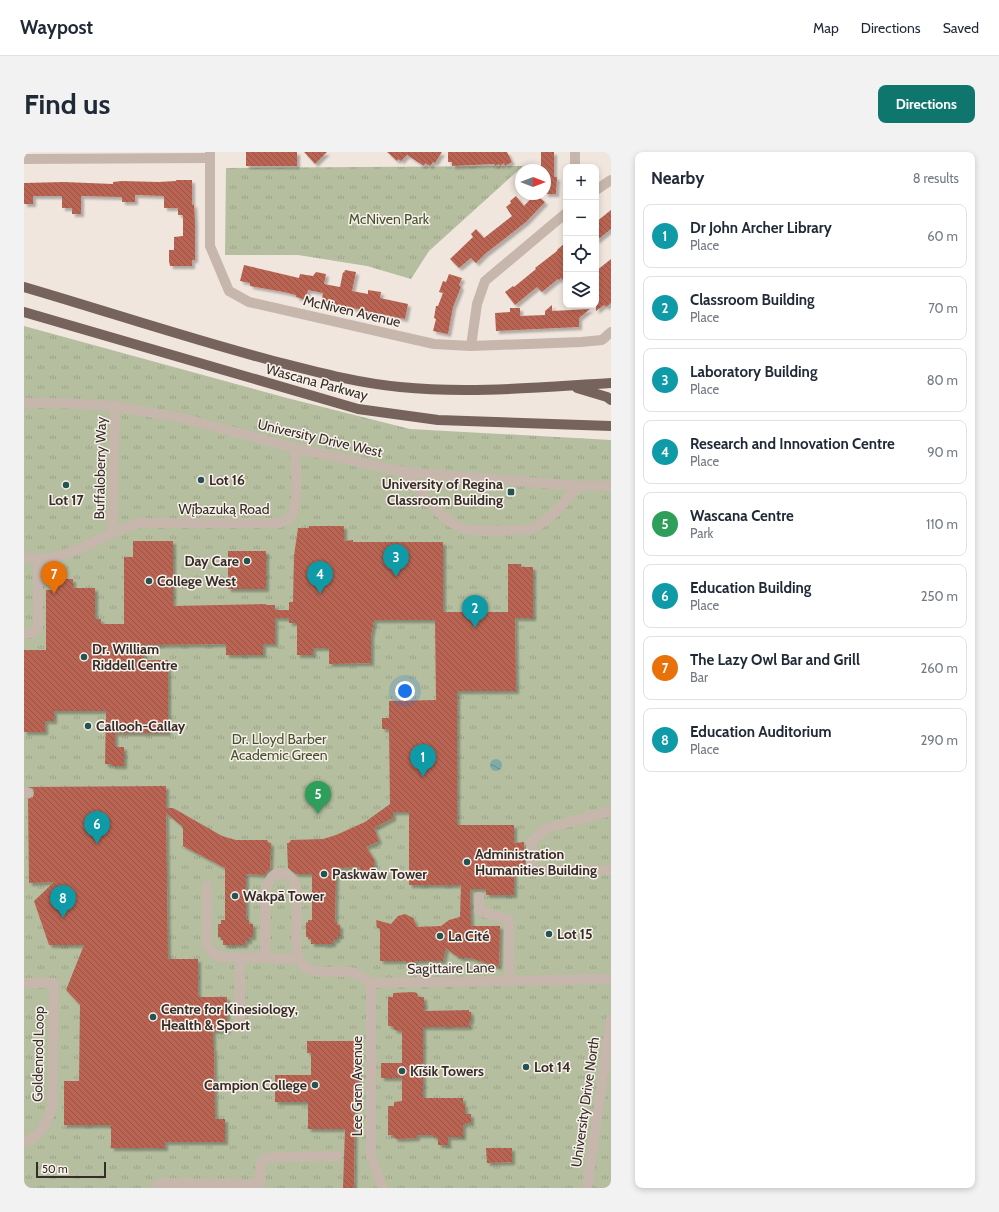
<!DOCTYPE html>
<html lang="en">
<head>
<meta charset="utf-8">
<style>
	:root { --surface:#fff; --page:#f2f2f3; --text:#1f2937; --muted:#747a83; --line:#e0e1e3; --accent:#0f766e }
	body { margin:0; font-family:Cabin,sans-serif; background:var(--page); color:var(--text) }
	.controls { position:absolute; right:12px; top:12px; display:grid; overflow:hidden; border-radius:8px; box-shadow:0 2px 6px #0003 }
	.controls button { width:36px; height:36px; display:grid; place-items:center; padding:0; border:0; border-bottom:1px solid var(--line); background:var(--surface); color:var(--text); font:20px sans-serif }
	.compass { position:absolute; left:491px; top:12px; width:36px; height:36px; border-radius:50%; background:var(--surface); box-shadow:0 2px 6px #0003; rotate:90deg }
	.scale { position:absolute; left:12px; bottom:10px; width:70px; box-sizing:border-box; padding-left:4px; border:2px solid #362c29; border-top:0; font-size:11px; line-height:14px; white-space:nowrap; color:#362c29; -webkit-text-stroke:3px #f8f1ea; paint-order:stroke }
	.you { position:absolute; left:381px; top:539px; width:14px; height:14px; margin:-10px; border:3px solid #fff; border-radius:50%; background:#1a73e8; box-shadow:0 0 0 6px #1a73e833 }
	.badge { display:grid; place-items:center; width:26px; height:26px; border-radius:50%; background:var(--accent); color:#fff; font-size:13px; font-weight:700 }
	.pin { position:absolute; translate:-50% -33px; filter:drop-shadow(0 1px 2px #0008) }
	.pin::after { content:''; position:absolute; top:21px; width:14px; height:12px; background:inherit; clip-path:polygon(0 0,100% 0,50% 100%) }
	.list { margin:0; padding:0; list-style:none }
	h2 { display:flex; justify-content:space-between; align-items:center; height:52px; margin:0; padding:0 16px; font-size:17px }
	h2 small { font-size:13px; font-weight:400; color:var(--muted) }
	.list li { display:grid; grid-template-columns:26px 1fr auto; gap:12px; align-items:center; box-sizing:border-box; height:64px; margin:0 8px 8px; padding:0 8px; border:1px solid var(--line); border-radius:8px }
	.list b { display:block; font-size:15px; white-space:nowrap }
	.list p { margin:0; font-size:13px; white-space:nowrap; color:var(--muted) }
	.list em { font-size:13px; font-style:normal; color:var(--muted) }
	.icon { flex:none; width:22px; height:22px; fill:none; stroke:currentColor; stroke-width:2; stroke-linecap:round; stroke-linejoin:round }
	.map { position:relative; flex:none; width:587px; height:1036px; overflow:hidden; border-radius:8px }
	header { display:flex; align-items:center; gap:24px; box-sizing:border-box; height:56px; padding:0 20px; background:var(--surface); border-bottom:1px solid var(--line) }
	header strong { font-size:19px }
	nav { display:flex; gap:22px; margin-inline-start:auto; font-size:14px }
	.intro { display:flex; align-items:center; justify-content:space-between; box-sizing:border-box; height:96px; padding:0 24px }
	h1 { margin:0; font-size:28px }
	.button { padding:10px 18px; border-radius:8px; background:var(--accent); color:#fff; font-size:14px; font-weight:700 }
	main { display:flex; gap:24px; padding:0 24px }
	aside { flex:1; background:var(--surface); border-radius:8px; box-shadow:0 2px 6px #0003 }
	.map>svg:first-child { display:block }
</style>
</head>
<body>
<header>
<strong>Waypost</strong>
<nav><a>Map</a><a>Directions</a><a>Saved</a></nav>
</header>
<div class="intro"><h1>Find us</h1><a class="button">Directions</a></div>
<main>
<div class="map">
<svg width="587" height="1036" viewBox="0 0 587 1036">
	<defs>
		<pattern id="park-tufts" width="24" height="20" patternUnits="userSpaceOnUse"><rect width="24" height="20" fill="#b5be9f"/><path d="M3 7l-1-3M5 7V3M7 7l1-3M15 17l-1-3M17 17v-4M19 17l1-3" fill="none" stroke="#9ca389"/></pattern>
		<pattern id="water-waves" width="16" height="10" patternUnits="userSpaceOnUse"><rect width="16" height="10" fill="#80aaaa"/><path d="M0 5q4-4 8 0t8 0" fill="none" stroke="#6a8b8a"/></pattern>
		<pattern id="building-back-hatch" width="6" height="6" patternUnits="userSpaceOnUse"><rect width="6" height="6" fill="#ba6552"/><path d="M-1 5l2 2M0 0l6 6M5-1l2 2" fill="none" stroke="#985344"/></pattern>
		<filter id="shadow"><feDropShadow dx="3" dy="3" stdDeviation="1" flood-color="#0004"/></filter>
	</defs>
	<rect width="100%" height="100%" fill="#f0e6de"/>
	<g fill="url(#park-tufts)">
		<polygon points="499,14 405,99 387,127 343,114 274,103 201,103 202,16"/>
		<polygon points="0,174 263,246 386,277 587,288 587,1036 0,1036"/>
	</g>
	<circle fill="url(#water-waves)" cx="472" cy="613" r="6"/>
	<g fill="url(#building-back-hatch)" filter="url(#shadow)">
		<rect x="222" y="0" width="51" height="14"/>
		<polygon points="280,0 303,0 291,12"/>
		<polygon points="363,0 418,0 411,11 409,10 406,14 401,11 400,14 383,3 377,9 374,7 373,9"/>
		<polygon points="424,0 483,0 488,10 481,14 480,11 476,14 475,12 471,14 470,12 428,14 428,10 424,10"/>
		<polygon points="517,0 530,0 530,25 533,25 532,42 521,42 521,18 517,18"/>
		<polygon points="152,28 168,28 168,53 170,52 171,71 171,108 168,108 168,114 146,114 145,109 145,98 150,98 150,85 159,84 159,63 154,63 154,56 140,56 140,44 111,43 111,50 98,50 98,45 57,44 57,62 48,62 48,56 38,56 38,44 9,44 9,52 0,52 0,31 40,30 89,32 89,30 98,29 134,30 152,29"/>
		<polygon points="511,42 521,50 502,70 461,102 452,111 447,106 435,116 426,107 449,85 447,82 452,77 460,86 488,64 482,55 487,51 486,49 492,44 500,54"/>
		<polygon points="587,58 587,77 572,89 572,70"/>
		<polygon points="542,90 542,132 537,126 535,128 534,127 518,140 513,135 491,153 481,140 489,134 490,135 512,117 511,116 533,99 533,98"/>
		<polygon points="587,107 587,151 582,155 580,153 572,159 572,119"/>
		<polygon points="220,113 275,126 276,122 289,124 292,120 302,122 300,132 316,135 319,120 320,121 321,118 332,120 328,139 344,142 344,138 357,140 356,146 384,152 381,167 299,150 299,147 298,147 299,141 284,138 282,148 272,145 272,143 260,140 226,134 226,131 216,129"/>
		<polygon points="425,122 438,126 435,133 437,135 429,155 424,182 409,179 412,167 410,166 412,154 414,154 419,141 415,140 419,129 422,130"/>
		<polygon points="528,153 528,159 566,157 555,166 555,175 472,179 471,161 486,160 486,156 496,156 496,164 521,163 521,159"/>
		<polygon points="285,374 320,374 320,389 329,388 329,390 419,390 419,460 484,460 484,412 497,412 497,415 509,415 509,466 491,466 492,539 433,539 433,673 490,673 490,691 500,690 501,714 490,714 490,743 462,743 462,737 446,737 447,774 476,774 475,815 446,806 436,806 431,803 422,796 419,809 391,809 391,813 380,809 356,809 356,776 353,776 352,768 367,772 374,764 381,762 389,766 393,775 417,774 425,768 436,765 437,733 385,733 385,660 369,660 369,666 350,676 355,689 342,695 350,707 350,719 336,719 336,715 312,716 311,770 313,770 313,773 316,773 316,784 313,784 313,788 309,788 309,792 287,792 287,787 284,787 284,785 282,785 282,770 284,771 284,768 288,768 288,722 272,722 264,716 263,691 265,691 267,688 299,687 312,683 341,670 366,652 365,577 358,577 358,566 365,566 365,549 412,548 411,468 350,468 347,484 347,511 305,512 305,496 289,496 289,503 273,503 273,471 265,471 265,466 251,466 251,492 239,492 239,503 202,503 202,492 120,493 120,508 144,508 144,581 91,581 91,595 100,595 100,614 88,614 88,612 81,612 82,559 30,559 30,569 21,569 21,580 0,580 0,498 22,498 22,438 30,438 30,427 49,427 49,436 71,436 71,467 77,467 77,472 100,472 100,405 109,405 109,389 149,389 149,454 242,452 242,453 251,453 251,458 265,458 265,450 269,450 270,404 274,376 285,376"/>
		<rect x="204" y="399" width="38" height="38"/>
		<polygon points="142,634 142,656 149,656 198,684 212,688 243,688 245,691 247,691 246,718 244,718 243,721 241,721 241,723 222,722 222,768 225,768 225,772 229,772 229,785 225,785 225,789 221,789 221,793 199,793 199,788 197,788 197,785 194,785 194,772 197,772 197,768 201,768 201,716 159,694 159,675 142,661 144,807 174,807 174,845 203,845 203,879 189,879 189,896 190,896 191,967 201,967 201,990 141,990 141,996 87,996 87,973 40,973 40,929 55,929 56,853 42,838 60,793 25,793 10,749 30,730 5,731 4,647 9,645 10,641 9,637 4,635"/>
		<polygon points="389,840 393,841 394,845 400,845 400,859 445,858 445,860 447,860 447,869 445,869 445,875 399,875 399,946 439,946 439,952 441,952 441,962 447,962 447,971 441,971 441,973 439,973 439,985 424,985 424,993 414,993 414,985 409,985 409,983 393,983 393,986 374,987 370,986 370,983 364,983 364,954 370,954 370,950 378,949 378,926 357,926 357,911 378,911 378,879 370,878 369,874 364,874 364,845 369,845 369,841"/>
		<polygon points="283,889 331,889 331,905 335,905 335,930 331,930 330,1036 319,1036 321,977 284,977 284,950 251,950 251,923 287,923 287,901 283,901"/>
		<polygon points="462,996 488,996 488,1010 463,1011"/>
	</g>
	<g fill="none" stroke-linecap="round" stroke-linejoin="round">
		<g stroke="#c7b6ab" stroke-width="10">
			<polyline points="186,0 186,94 205,139 225,150 410,192 447,194 557,190 578,188 587,180"/>
			<polyline points="551,0 551,15"/>
			<polyline points="0,7 186,6"/>
			<polyline points="572,38 587,28"/>
			<polyline points="447,194 453,152 461,129 542,61"/>
			<polyline points="0,251 36,251 91,254 158,266 271,296 381,320 554,334 587,334"/>
			<path d="M381,320C394,336 418,370 438,376C455,381 484,378 502,378C524,373 540,350 554,334"/>
			<polyline points="88,381 91,254"/>
			<path d="M0,406C11,406 23,407 35,404C63,397 87,378 116,371H255C257,370 262,369 264,368C277,358 271,312 271,296"/>
			<polyline points="0,482 8,481 14,475 14,406"/>
			<polyline points="0,641 4,641"/>
			<polyline points="587,659 523,676 507,690 507,714 511,719 587,718"/>
			<polyline points="183,734 183,793 190,802 196,805 275,807"/>
			<polyline points="455,745 455,759 485,768 485,829"/>
			<path d="M241,806V739C243,734 245,727 250,723C256,718 266,723 270,730C278,749 266,798 278,812C290,825 310,818 325,820C334,821 340,826 347,831L587,827"/>
			<path d="M0,831H30L28,955C23,971 17,984 0,990"/>
			<polyline points="347,831 347,1004 358,1035"/>
			<polyline points="216,868 216,805"/>
			<polyline points="131,1036 132,1034 139,1031 236,1032"/>
			<polyline points="236,1036 236,1015 239,1008 248,1005 313,1004"/>
			<polyline points="563,1036 587,868"/>
		</g>
		<g stroke="#76635c" stroke-width="10">
			<path d="M0,135C82,159 163,186 246,208C289,219 332,231 376,235C446,242 517,235 587,231"/>
			<polyline points="0,160 334,257 414,268 587,274"/>
			<polyline points="553,236 583,245 587,248"/>
		</g>
	</g>
	<g fill="#235353" stroke="#f8f1ea" stroke-width="1.5">
		<circle cx="177" cy="328" r="4"/>
		<circle cx="42" cy="333" r="4"/>
		<rect x="483" y="336" width="8" height="8" rx="2"/>
		<circle cx="223" cy="409" r="4"/>
		<circle cx="125" cy="429" r="4"/>
		<circle cx="60" cy="505" r="4"/>
		<circle cx="64" cy="574" r="4"/>
		<circle cx="443" cy="710" r="4"/>
		<circle cx="300" cy="722" r="4"/>
		<circle cx="211" cy="744" r="4"/>
		<circle cx="525" cy="782" r="4"/>
		<circle cx="416" cy="784" r="4"/>
		<circle cx="129" cy="865" r="4"/>
		<circle cx="502" cy="915" r="4"/>
		<circle cx="378" cy="919" r="4"/>
		<circle cx="291" cy="933" r="4"/>
	</g>
	<g text-anchor="middle" stroke-width="3" stroke-linejoin="round" paint-order="stroke">
		<g font-size="14" fill="#475130" stroke="#f8f1ea">
			<text x="365" y="72">McNiven Park</text>
			<text x="255" y="592">Dr. Lloyd Barber<tspan x="255" dy="16">Academic Green</tspan></text>
		</g>
		<g font-size="14" fill="#362c29" stroke="#f8f1ea">
			<text transform="translate(328 159) rotate(13)" y="5">McNiven Avenue</text>
			<text transform="translate(293 230) rotate(15)" y="5">Wascana Parkway</text>
			<text transform="translate(296 286) rotate(13)" y="5">University Drive West</text>
			<text transform="translate(76 316) rotate(-89)" y="5">Buffaloberry Way</text>
			<text x="200" y="362">Wį́bazuką Road</text>
			<text transform="translate(427 816) rotate(-1)" y="5">Sagittaire Lane</text>
			<text transform="translate(14 902) rotate(-89)" y="5">Goldenrod Loop</text>
			<text transform="translate(333 934) rotate(-90)" y="5">Lee Gren Avenue</text>
			<text transform="translate(561 950) rotate(-82)" y="5">University Drive North</text>
		</g>
		<g font-size="14" font-weight="bold" fill="#362c29" stroke="#f8f1ea" text-anchor="start">
			<text x="185" y="333">Lot 16</text>
			<text x="479" y="337" text-anchor="end">University of Regina<tspan x="479" dy="16">Classroom Building</tspan></text>
			<text x="42" y="353" text-anchor="middle">Lot 17</text>
			<text x="215" y="414" text-anchor="end">Day Care</text>
			<text x="133" y="434">College West</text>
			<text x="68" y="502">Dr. William<tspan x="68" dy="16">Riddell Centre</tspan></text>
			<text x="72" y="579">Callooh-Callay</text>
			<text x="451" y="707">Administration<tspan x="451" dy="16">Humanities Building</tspan></text>
			<text x="308" y="727">Paskwāw Tower</text>
			<text x="219" y="749">Wakpā Tower</text>
			<text x="533" y="787">Lot 15</text>
			<text x="424" y="789">La Cité</text>
			<text x="137" y="862">Centre for Kinesiology,<tspan x="137" dy="16">Health &amp; Sport</tspan></text>
			<text x="510" y="920">Lot 14</text>
			<text x="386" y="924">Kīšik Towers</text>
			<text x="283" y="938" text-anchor="end">Campion College</text>
		</g>
	</g>
</svg>
<div class="controls">
<button>+</button>
<button>−</button>
<button><svg class="icon" aria-label="locate" viewBox="0 0 24 24"><circle cx="12" cy="12" r="6"/><path d="M12 2v4M12 18v4M2 12h4M18 12h4"/></svg></button>
<button><svg class="icon" aria-label="layers" viewBox="0 0 24 24"><path d="M12 4l9 5-9 5-9-5zM3 14l9 5 9-5"/></svg></button>
</div>
<svg class="compass" viewBox="-18 -18 36 36"><path d="M0-13l5 13h-10z" fill="#e53935"/><path d="M0 13l5-13h-10z" fill="#747a83"/></svg>
<div class="scale">50 m</div>
<div class="you"></div>
<div class="pin badge" style="left:399px;top:625px;background:#0f9aa8">1</div>
<div class="pin badge" style="left:451px;top:476px;background:#0f9aa8">2</div>
<div class="pin badge" style="left:372px;top:425px;background:#0f9aa8">3</div>
<div class="pin badge" style="left:296px;top:442px;background:#0f9aa8">4</div>
<div class="pin badge" style="left:294px;top:662px;background:#2e9e5b">5</div>
<div class="pin badge" style="left:73px;top:692px;background:#0f9aa8">6</div>
<div class="pin badge" style="left:30px;top:442px;background:#e8710a">7</div>
<div class="pin badge" style="left:39px;top:766px;background:#0f9aa8">8</div>
</div>
<aside>
<h2>Nearby<small>8 results</small></h2>
<ul class="list">
<li><span class="badge" style="background:#0f9aa8">1</span><div><b>Dr John Archer Library</b><p>Place</p></div><em>60 m</em></li>
<li><span class="badge" style="background:#0f9aa8">2</span><div><b>Classroom Building</b><p>Place</p></div><em>70 m</em></li>
<li><span class="badge" style="background:#0f9aa8">3</span><div><b>Laboratory Building</b><p>Place</p></div><em>80 m</em></li>
<li><span class="badge" style="background:#0f9aa8">4</span><div><b>Research and Innovation Centre</b><p>Place</p></div><em>90 m</em></li>
<li><span class="badge" style="background:#2e9e5b">5</span><div><b>Wascana Centre</b><p>Park</p></div><em>110 m</em></li>
<li><span class="badge" style="background:#0f9aa8">6</span><div><b>Education Building</b><p>Place</p></div><em>250 m</em></li>
<li><span class="badge" style="background:#e8710a">7</span><div><b>The Lazy Owl Bar and Grill</b><p>Bar</p></div><em>260 m</em></li>
<li><span class="badge" style="background:#0f9aa8">8</span><div><b>Education Auditorium</b><p>Place</p></div><em>290 m</em></li>
</ul>
</aside>
</main>
</body>
</html>
